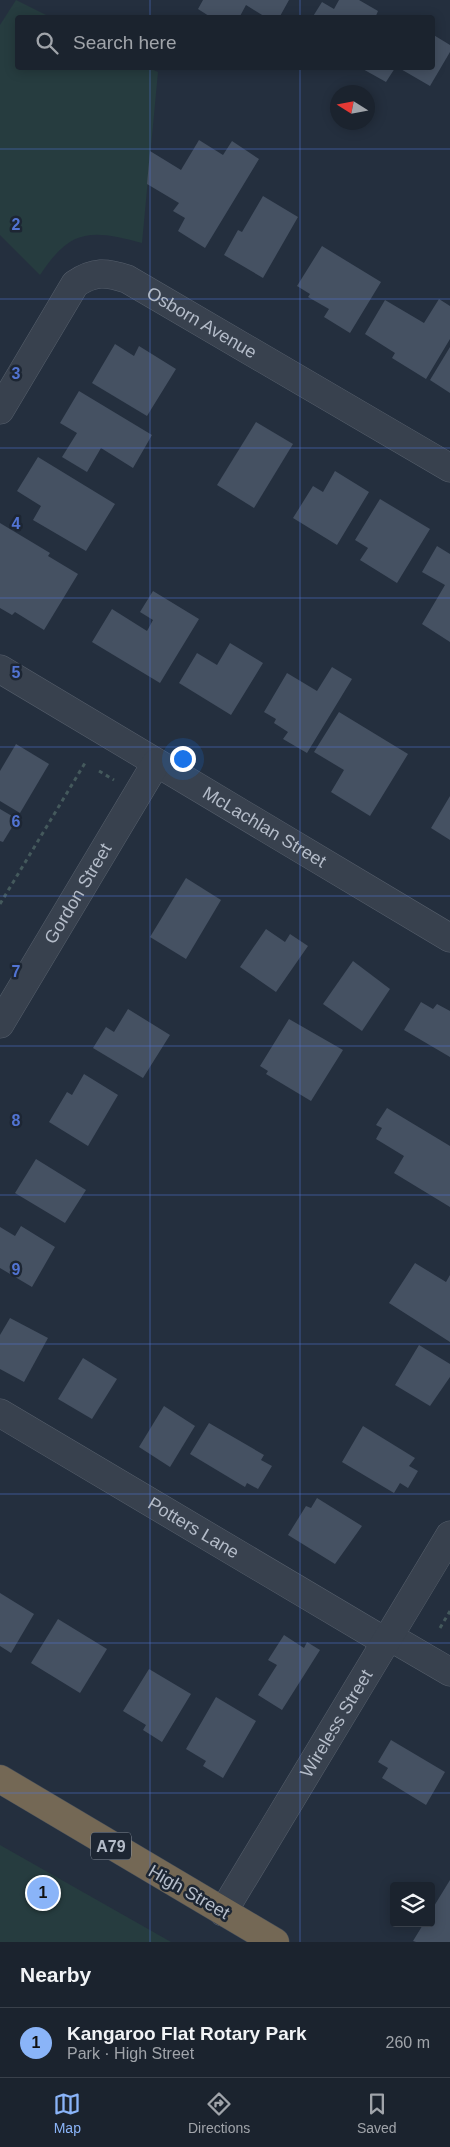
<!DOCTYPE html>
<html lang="en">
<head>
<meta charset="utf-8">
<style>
	:root { --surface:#1b232e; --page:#242b36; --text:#f1f3f6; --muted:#a0a4aa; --line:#39404a; --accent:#8ab4f8 }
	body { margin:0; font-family:Helvetica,sans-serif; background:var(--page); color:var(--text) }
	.controls { position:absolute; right:15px; bottom:15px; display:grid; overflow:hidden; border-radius:5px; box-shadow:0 2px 12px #0003 }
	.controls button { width:45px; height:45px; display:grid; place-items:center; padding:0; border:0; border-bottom:1px solid var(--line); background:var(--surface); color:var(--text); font:25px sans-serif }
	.compass { position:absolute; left:330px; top:85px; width:45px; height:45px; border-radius:50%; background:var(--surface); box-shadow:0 2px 12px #0003; rotate:281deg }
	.you { position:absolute; left:182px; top:758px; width:18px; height:18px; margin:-12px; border:4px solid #fff; border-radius:50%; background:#1a73e8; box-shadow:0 0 0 8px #1a73e833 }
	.badge { display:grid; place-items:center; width:32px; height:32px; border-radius:50%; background:var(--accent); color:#111; font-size:16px; font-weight:700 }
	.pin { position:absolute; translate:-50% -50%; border:2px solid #fff; box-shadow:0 1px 5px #0006 }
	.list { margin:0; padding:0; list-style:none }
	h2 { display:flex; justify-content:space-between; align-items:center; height:65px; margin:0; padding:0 20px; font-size:21px }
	h2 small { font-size:16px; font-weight:400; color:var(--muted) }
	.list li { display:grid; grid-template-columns:32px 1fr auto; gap:15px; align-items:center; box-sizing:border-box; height:70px; padding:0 20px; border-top:1px solid var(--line) }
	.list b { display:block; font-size:19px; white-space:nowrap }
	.list p { margin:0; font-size:16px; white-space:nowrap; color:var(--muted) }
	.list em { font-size:16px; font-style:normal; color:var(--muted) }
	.icon { flex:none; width:28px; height:28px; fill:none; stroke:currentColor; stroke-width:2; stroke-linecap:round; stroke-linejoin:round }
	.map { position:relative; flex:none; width:450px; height:1942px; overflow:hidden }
	.search { position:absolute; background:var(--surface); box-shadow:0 2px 12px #0003; left:15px; right:15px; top:15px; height:55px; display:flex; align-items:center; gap:12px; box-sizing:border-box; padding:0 18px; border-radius:5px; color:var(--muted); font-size:19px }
	.sheet { height:135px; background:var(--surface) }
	nav { display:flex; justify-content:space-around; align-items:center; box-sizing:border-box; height:70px; border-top:1px solid var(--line); background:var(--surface); font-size:14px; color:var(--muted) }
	nav a { display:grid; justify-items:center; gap:2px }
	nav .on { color:var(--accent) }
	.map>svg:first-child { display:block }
</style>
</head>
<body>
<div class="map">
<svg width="450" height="1942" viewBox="0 0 450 1942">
	<rect width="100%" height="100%" fill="#242f3e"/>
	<g fill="#263c3f">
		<path d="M16,0L50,17L18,18V68H149L158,72L142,243C90,229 70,229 40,275L0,235V25Z"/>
		<polygon points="0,1845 171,1942 0,1942"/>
	</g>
	<g fill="#455162">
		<polygon points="203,0 289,0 279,18 267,18 246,5 239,18 212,18 198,9"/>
		<polygon points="339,0 359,0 378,11 375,18 312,18 322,2 334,9"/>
		<polygon points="432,34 450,45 450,52 430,86 399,68 432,68"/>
		<polygon points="361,68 395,68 386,82"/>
		<polygon points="199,140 223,155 232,141 259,159 205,248 178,231 185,218 173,211 179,203 147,184 150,151 181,170"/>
		<polygon points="263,196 298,217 263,278 224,255 238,230 242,232"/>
		<polygon points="322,246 381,282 350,333 324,317 329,309 308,297 310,294 297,286"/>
		<polygon points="439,299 450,306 450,339 426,379 392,358 395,353 365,334 385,300 424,323"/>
		<polygon points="115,344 134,356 139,346 176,369 147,416 92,383"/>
		<polygon points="450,347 450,393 430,380"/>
		<polygon points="79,391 152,435 133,468 101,448 87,472 62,457 77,433 60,423"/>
		<polygon points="256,422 293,444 254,508 217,485"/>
		<polygon points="38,457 115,504 86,551 33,520 41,506 17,491"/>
		<polygon points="335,471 369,492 337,545 293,518 313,486 323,492"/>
		<polygon points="380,499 430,529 397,583 360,560 368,548 355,540"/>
		<polygon points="0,523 50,553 48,556 78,574 44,630 15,612 12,615 0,608"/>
		<polygon points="437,546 450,554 450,642 422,624 445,585 422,572"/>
		<polygon points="153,591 199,619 160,683 92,642 112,609 147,631 153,620 140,612"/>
		<polygon points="230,643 263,663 231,715 179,683 197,653 217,665"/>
		<polygon points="332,667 352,679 307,753 283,739 288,732 274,723 276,719 264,712 287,673 317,691"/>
		<polygon points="339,712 408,754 370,816 331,792 344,770 314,752"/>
		<polygon points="16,744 49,764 20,813 0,801 0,771"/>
		<polygon points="450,796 450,840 431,828"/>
		<polygon points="0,809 17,819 3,842 0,841"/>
		<polygon points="186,878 221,900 186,959 150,937"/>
		<polygon points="266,929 285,942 290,934 308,946 276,992 240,967"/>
		<polygon points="353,961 390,989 362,1031 323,1004"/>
		<polygon points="421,1002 433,1009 437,1004 450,1011 450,1057 404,1030"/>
		<polygon points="128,1009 170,1035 143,1078 93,1048 106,1027 114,1032"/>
		<polygon points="289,1019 343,1050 311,1101 266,1074 268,1071 260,1066"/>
		<polygon points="84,1074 118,1095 88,1146 49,1122 67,1092 72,1095"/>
		<polygon points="387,1108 450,1146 450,1207 394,1173 404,1156 376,1139 382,1128 376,1125"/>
		<polygon points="36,1159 86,1190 65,1223 15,1193"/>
		<polygon points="21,1226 55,1247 32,1287 0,1268 0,1227 15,1236"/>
		<polygon points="415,1263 446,1282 450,1275 450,1342 389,1303"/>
		<polygon points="10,1318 48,1338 24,1382 0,1369 0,1335"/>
		<polygon points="419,1345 450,1364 450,1377 430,1406 395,1385"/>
		<polygon points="83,1358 117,1379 92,1419 58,1399"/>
		<polygon points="164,1406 195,1426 170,1467 139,1447"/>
		<polygon points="209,1423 264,1455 261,1460 272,1466 258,1489 247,1483 245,1487 190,1454"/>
		<polygon points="363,1426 415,1458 409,1466 418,1471 408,1488 400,1483 394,1493 342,1462"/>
		<polygon points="317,1498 362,1526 335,1564 288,1535 306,1506 311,1508"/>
		<polygon points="0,1593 34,1614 11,1653 0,1646"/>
		<polygon points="58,1619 107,1649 80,1693 31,1663"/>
		<polygon points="284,1635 304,1648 307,1642 320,1650 282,1710 258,1695 277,1665 268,1660"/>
		<polygon points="149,1669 191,1694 162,1742 143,1730 146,1725 123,1711"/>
		<polygon points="216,1697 256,1721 223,1778 203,1766 206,1761 186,1749"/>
		<polygon points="391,1740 445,1772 426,1805 382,1778 388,1768 378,1762"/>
		<polygon points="450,1880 450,1942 416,1942 413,1941 424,1923 431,1923 431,1911"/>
	</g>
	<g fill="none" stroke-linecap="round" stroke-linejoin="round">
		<g stroke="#565f6c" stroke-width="29">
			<g id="minor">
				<path id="s1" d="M0,410L75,284C94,271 106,272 127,279L450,468"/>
				<path id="s2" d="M0,669L450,938"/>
				<path id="s3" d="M0,1024L156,763"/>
				<path id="s4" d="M0,1413L386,1642"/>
				<polyline points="390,1637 450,1672"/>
				<path id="s5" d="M223,1912L450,1535"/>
			</g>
		</g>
		<g stroke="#434c59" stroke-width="29">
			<polyline id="highway" points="0,1779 275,1942"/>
		</g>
		<g stroke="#44595c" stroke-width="3" stroke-dasharray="4 4" stroke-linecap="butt">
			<polyline points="99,771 114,780"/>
			<polyline points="0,904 85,763"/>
			<polyline points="440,1628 450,1611"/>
		</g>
		<use href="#minor" stroke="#38414e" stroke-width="28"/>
		<use href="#highway" stroke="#746855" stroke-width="28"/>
	</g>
	<path fill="none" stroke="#5274d3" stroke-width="1" stroke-opacity="0.55" d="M150,0V18M300,0V18M150,68V1942M300,68V1942M0,149H450M0,299H450M0,448H450M0,598H450M0,747H450M0,896H450M0,1046H450M0,1195H450M0,1344H450M0,1494H450M0,1643H450M0,1793H450"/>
	<g text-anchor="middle" stroke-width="5" stroke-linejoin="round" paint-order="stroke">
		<rect fill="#1d2633" stroke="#878f9c" stroke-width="1" x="91" y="1832.5" width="40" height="27" rx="4"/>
		<g font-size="16" font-weight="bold" fill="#b4bcc9">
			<text x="111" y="1852">A79</text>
		</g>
		<g font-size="18" fill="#b4bcc9" stroke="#1d2633">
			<text dy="6" stroke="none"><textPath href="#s1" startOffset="288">Osborn Avenue</textPath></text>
			<text dy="6" stroke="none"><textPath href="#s2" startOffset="308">McLachlan Street</textPath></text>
			<text dy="6" stroke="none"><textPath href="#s3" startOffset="152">Gordon Street</textPath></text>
			<text dy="6" stroke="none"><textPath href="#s4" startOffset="225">Potters Lane</textPath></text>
			<text dy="6" stroke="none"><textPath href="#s5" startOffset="220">Wireless Street</textPath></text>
			<text transform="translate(189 1892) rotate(30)" y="6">High Street</text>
		</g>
	</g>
	<g font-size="16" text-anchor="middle" font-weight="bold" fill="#5274d3" stroke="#1d2633" stroke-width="5" stroke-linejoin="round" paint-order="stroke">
		<text x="16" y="230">2</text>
		<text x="16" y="379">3</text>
		<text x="16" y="529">4</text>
		<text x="16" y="678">5</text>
		<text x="16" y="827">6</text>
		<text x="16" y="977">7</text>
		<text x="16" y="1126">8</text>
		<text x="16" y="1275">9</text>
	</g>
</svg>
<div class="controls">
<button><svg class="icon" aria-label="layers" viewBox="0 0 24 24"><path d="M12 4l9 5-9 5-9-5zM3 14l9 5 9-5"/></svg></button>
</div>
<svg class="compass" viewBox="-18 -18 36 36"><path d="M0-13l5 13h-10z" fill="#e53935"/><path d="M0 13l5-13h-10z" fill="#a0a4aa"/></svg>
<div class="you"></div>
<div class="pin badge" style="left:43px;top:1893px">1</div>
<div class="search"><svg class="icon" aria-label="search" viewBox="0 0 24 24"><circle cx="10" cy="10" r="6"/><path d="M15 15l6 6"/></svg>Search here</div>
</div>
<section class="sheet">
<h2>Nearby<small></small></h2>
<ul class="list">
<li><span class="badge">1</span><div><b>Kangaroo Flat Rotary Park</b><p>Park · High Street</p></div><em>260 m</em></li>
</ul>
</section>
<nav>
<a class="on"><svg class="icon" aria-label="map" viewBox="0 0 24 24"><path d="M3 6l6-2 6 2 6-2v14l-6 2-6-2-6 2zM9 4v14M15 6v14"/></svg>Map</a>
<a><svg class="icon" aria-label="directions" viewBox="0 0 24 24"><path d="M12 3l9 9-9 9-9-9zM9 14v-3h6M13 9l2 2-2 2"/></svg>Directions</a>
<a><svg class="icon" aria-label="saved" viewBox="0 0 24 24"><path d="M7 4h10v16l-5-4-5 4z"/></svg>Saved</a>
</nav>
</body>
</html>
